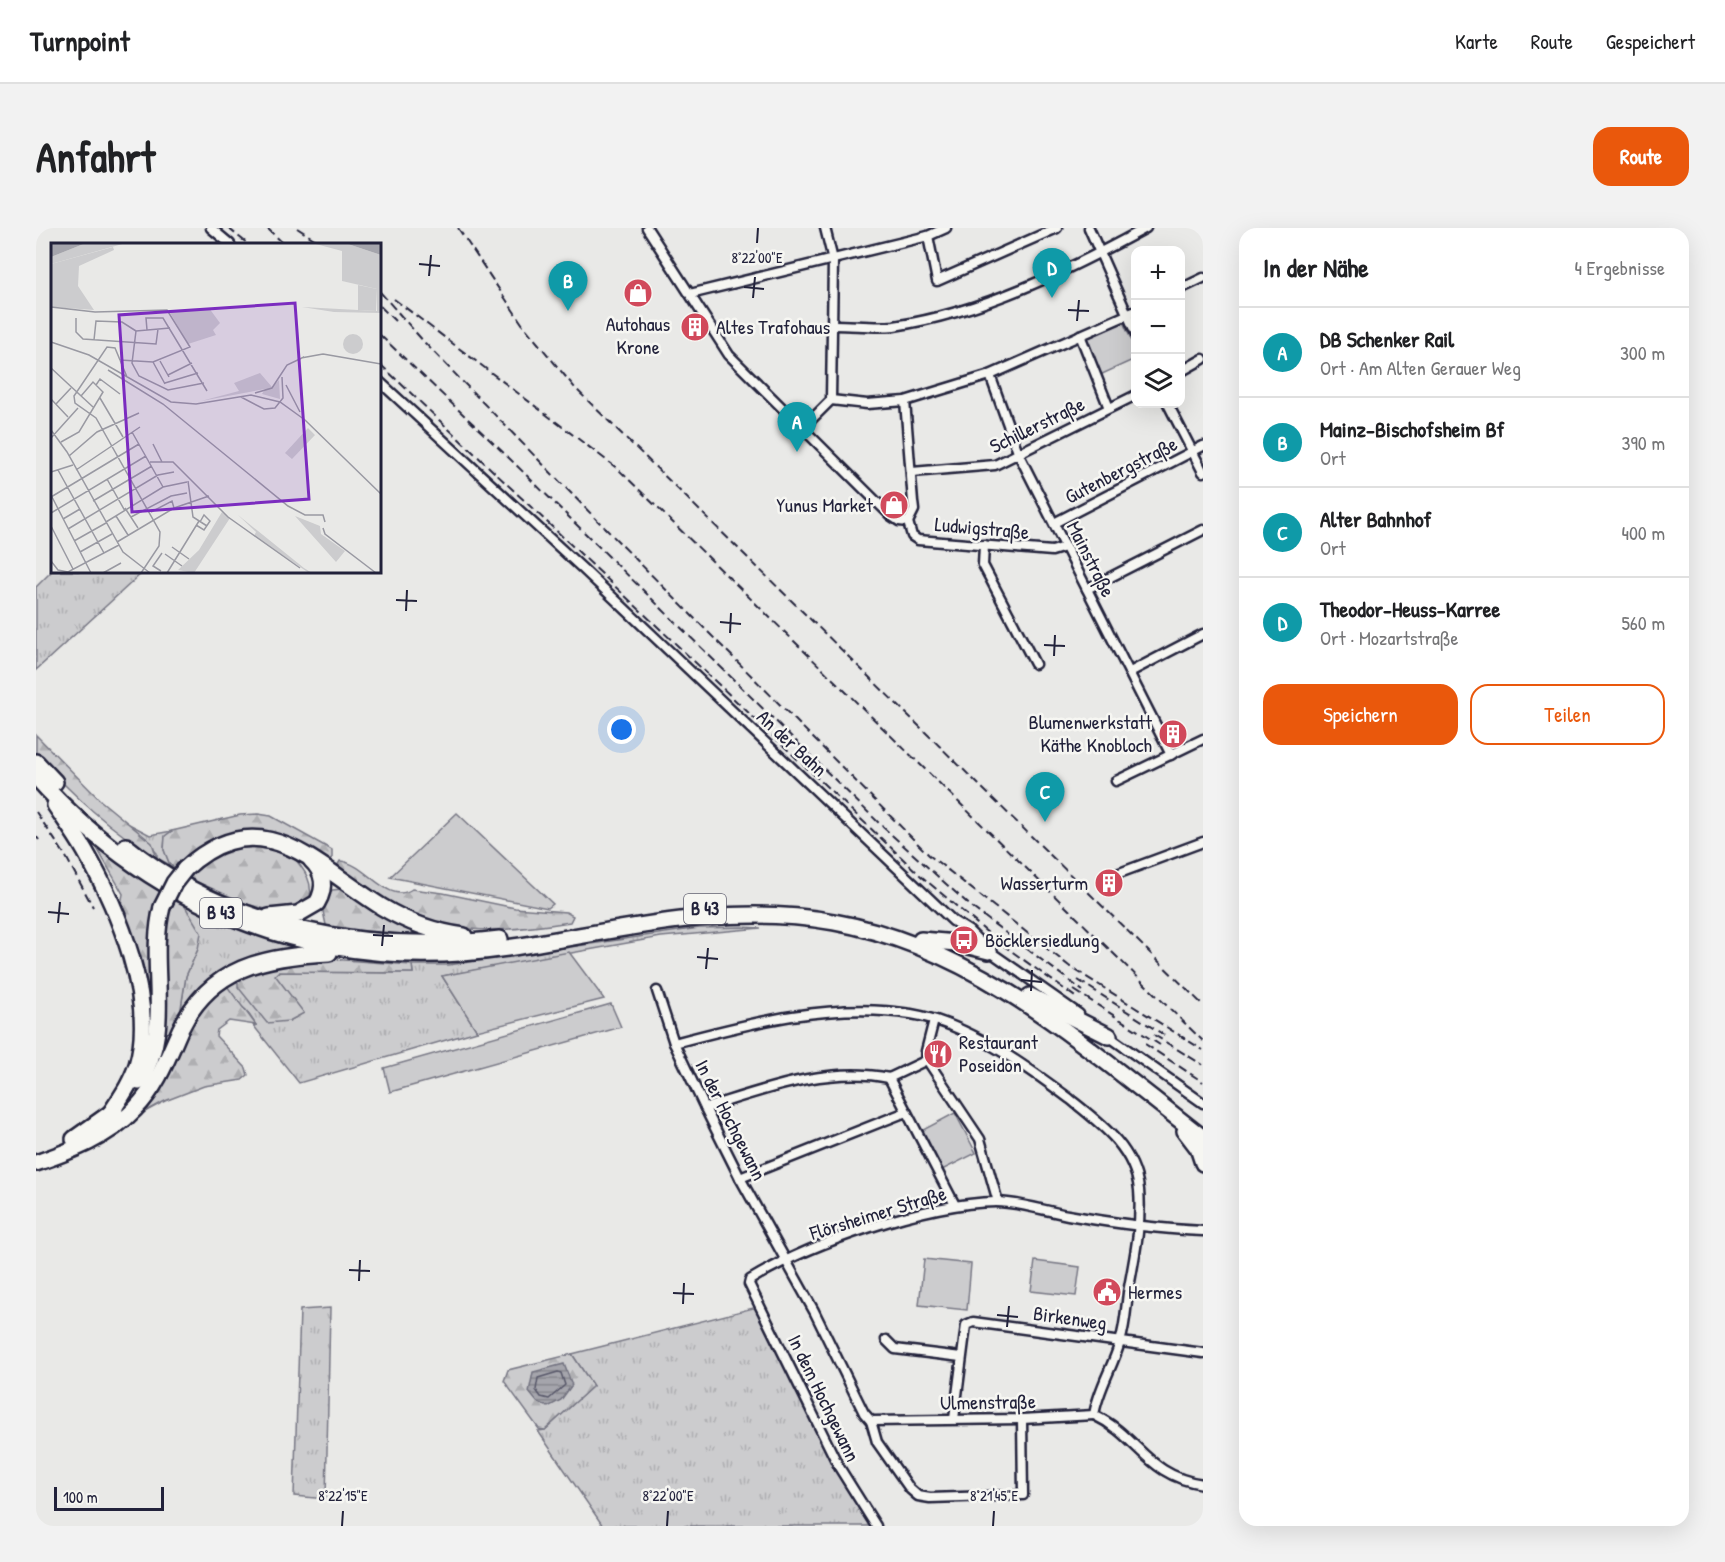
<!DOCTYPE html>
<html lang="de">
<head>
<meta charset="utf-8">
<style>
	:root { --surface:#fff; --page:#f2f2f2; --text:#202124; --muted:#757577; --line:#e0e0e0; --accent:#ea580c }
	body { margin:0; font-family:"Patrick Hand",sans-serif; background:var(--page); color:var(--text) }
	.controls { position:absolute; right:18px; top:18px; display:grid; overflow:hidden; border-radius:12px; box-shadow:0 6px 24px #0002 }
	.controls button { width:54px; height:54px; display:grid; place-items:center; padding:0; border:0; border-bottom:2px solid var(--line); background:var(--surface); color:var(--text); font:30px sans-serif }
	.scale { position:absolute; left:18px; bottom:15px; width:110px; box-sizing:border-box; padding-left:6px; border:3px solid #22223b; border-top:0; font-size:16px; line-height:21px; white-space:nowrap; color:#22223b; -webkit-text-stroke:4px #f6f6f2; paint-order:stroke }
	.you { position:absolute; left:586px; top:502px; width:21px; height:21px; margin:-15px; border:4px solid #fff; border-radius:50%; background:#1a73e8; box-shadow:0 0 0 9px #1a73e833 }
	.badge { display:grid; place-items:center; width:39px; height:39px; border-radius:50%; background:var(--accent); color:#fff; font-size:20px; font-weight:700 }
	.pin { position:absolute; translate:-50% -50px; filter:drop-shadow(0 2px 3px #0008) }
	.pin::after { content:''; position:absolute; top:32px; width:21px; height:18px; background:inherit; clip-path:polygon(0 0,100% 0,50% 100%) }
	.list { margin:0; padding:0; list-style:none }
	h2 { display:flex; justify-content:space-between; align-items:center; height:78px; margin:0; padding:0 24px; font-size:26px }
	h2 small { font-size:20px; font-weight:400; color:var(--muted) }
	.list li { display:grid; grid-template-columns:39px 1fr auto; gap:18px; align-items:center; box-sizing:border-box; height:90px; padding:0 24px; border-top:2px solid var(--line) }
	.list b { display:block; font-size:22px; white-space:nowrap }
	.list p { margin:0; font-size:20px; white-space:nowrap; color:var(--muted) }
	.list em { font-size:20px; font-style:normal; color:var(--muted) }
	.actions { display:flex; gap:12px; padding:18px 24px }
	.actions a { flex:1; padding:14px 0; border:2px solid var(--accent); border-radius:18px; text-align:center; font-size:21px; color:var(--accent) }
	.actions .main { background:var(--accent); color:#fff }
	.icon { flex:none; width:33px; height:33px; fill:none; stroke:currentColor; stroke-width:2; stroke-linecap:round; stroke-linejoin:round }
	.map { position:relative; flex:none; width:1167px; height:1298px; overflow:hidden; border-radius:18px }
	header { display:flex; align-items:center; gap:36px; box-sizing:border-box; height:84px; padding:0 30px; background:var(--surface); border-bottom:2px solid var(--line) }
	header strong { font-size:28px }
	nav { display:flex; gap:33px; margin-inline-start:auto; font-size:21px }
	.intro { display:flex; align-items:center; justify-content:space-between; box-sizing:border-box; height:144px; padding:0 36px }
	h1 { margin:0; font-size:42px }
	.button { padding:15px 27px; border-radius:18px; background:var(--accent); color:#fff; font-size:21px; font-weight:700 }
	main { display:flex; gap:36px; padding:0 36px }
	aside { flex:1; background:var(--surface); border-radius:18px; box-shadow:0 6px 24px #0002 }
	.map>svg:first-child { display:block }
</style>
</head>
<body>
<header>
<strong>Turnpoint</strong>
<nav><a>Karte</a><a>Route</a><a>Gespeichert</a></nav>
</header>
<div class="intro"><h1>Anfahrt</h1><a class="button">Route</a></div>
<main>
<div class="map">
<svg width="1167" height="1298" viewBox="0 0 1167 1298">
	<defs>
		<pattern id="grass-tufts" width="24" height="20" patternUnits="userSpaceOnUse" patternTransform="scale(1.5)"><rect width="24" height="20" fill="#ccccce"/><path d="M3 7l-1-3M5 7V3M7 7l1-3M15 17l-1-3M17 17v-4M19 17l1-3" fill="none" stroke="#afafb2"/></pattern>
		<pattern id="forest-firs" width="22" height="20" patternUnits="userSpaceOnUse" patternTransform="scale(1.5)"><rect width="22" height="20" fill="#ccccce"/><path d="M5 1l3.5 6h-7zM16 11l3.5 6h-7z" fill="#afafb2"/></pattern>
		<pattern id="water-rules" width="6" height="5" patternUnits="userSpaceOnUse" patternTransform="scale(1.5)"><rect width="6" height="5" fill="#a5a5ac"/><path d="M0 2.5h6" fill="none" stroke="#86868d"/></pattern>
	</defs>
	<rect width="100%" height="100%" fill="#e9e9e7"/>
	<filter id="ink" filterUnits="userSpaceOnUse"><feTurbulence type="fractalNoise" baseFrequency=".0167" numOctaves="2"/><feDisplacementMap in="SourceGraphic" scale="12" xChannelSelector="R" yChannelSelector="G"/><feConvolveMatrix kernelMatrix="1 2 1 2 8 2 1 2 1" color-interpolation-filters="sRGB"/></filter>
	<g filter="url(#ink)">
		<g fill="url(#grass-tufts)" stroke="#777784" stroke-width="1.5">
			<polygon points="16,343 107,344 0,442 0,359"/>
			<polygon points="91,595 114,607 136,603 129,609 128,622 134,637 121,630 121,625"/>
			<polygon points="138,667 289,722 221,728 142,799 150,748 162,721"/>
			<polygon points="706,699 725,700 625,709 406,748 441,803 263,855 217,797 220,797 210,782 181,758 201,746 253,793 267,785 238,747 242,744 377,745 376,737 413,737 663,700"/>
			<polygon points="721,1079 836,1298 567,1298 502,1203 509,1202 557,1158 536,1126"/>
			<polygon points="294,1080 290,1271 258,1268 264,1082"/>
		</g>
		<g fill="url(#forest-firs)" stroke="#777784" stroke-width="1.5">
			<path d="M0,507L65,573L116,615L121,630C74,602 37,567 0,527Z"/>
			<polygon points="222,586 235,588 296,622 296,630 290,633 261,615 176,614 139,640 134,637 128,622 129,608 136,603 204,587"/>
			<path d="M223,619L254,625C268,641 280,655 272,677L240,684L211,676L150,649L189,621Z"/>
			<polygon points="61,620 126,659 120,678 119,776 114,779 109,777 84,682 87,666"/>
			<path d="M304,633C330,635 352,678 376,661L407,665L479,680L530,684L537,688L534,694C470,704 418,709 357,680C338,670 320,655 303,643L301,638Z"/>
			<polygon points="307,661 412,710 298,704 290,697 286,679 296,662"/>
			<polygon points="138,667 147,675 165,705 162,721 150,748 142,799 127,826 124,821 126,696"/>
			<polygon points="281,730 376,737 377,745 242,744 239,747 268,785 253,793 231,795 202,759 202,747"/>
			<polygon points="187,758 191,758 220,797 193,793 181,802 180,808 210,840 212,847 206,852 168,858 129,873 94,892 162,780"/>
			<polygon points="536,1126 557,1158 509,1202 503,1201 468,1153 472,1142"/>
		</g>
		<g fill="#ccccce" stroke="#777784" stroke-width="1.5">
			<polygon points="1087,94 1099,120 1099,131 1064,147 1048,112"/>
			<polygon points="421,585 517,676 512,680 354,649"/>
			<polygon points="533,724 568,771 441,803 406,748"/>
			<polygon points="575,776 585,799 354,864 348,840"/>
			<polygon points="919,885 940,925 906,942 887,902"/>
			<polygon points="888,1031 935,1036 931,1082 883,1077"/>
			<polygon points="999,1033 1044,1039 1040,1068 995,1063"/>
		</g>
		<polygon fill="url(#water-rules)" stroke="#71717f" stroke-width="1.5" points="528,1136 536,1157 525,1172 512,1179 501,1174 493,1164 497,1144"/>
		<g fill="none" stroke-linecap="round" stroke-linejoin="round">
			<polygon stroke="#565668" stroke-width="1.5" points="522,1144 525,1145 529,1157 513,1171 505,1169 500,1162 502,1150"/>
			<g stroke="#22223b" stroke-width="13">
				<g id="street">
					<polyline points="175,0 194,16"/>
					<polyline points="611,0 693,127 854,287 863,293 872,294"/>
					<polyline points="1053,0 1100,106"/>
					<polyline points="892,8 901,53 1021,0"/>
					<polyline points="1144,61 1167,50"/>
					<polyline points="654,66 892,8 910,0"/>
					<path d="M798,97C818,97 839,100 858,98C946,85 1033,42 1110,0"/>
					<polyline points="1044,107 1073,180"/>
					<polyline points="1144,144 1167,131"/>
					<polyline points="954,147 983,227 1135,527"/>
					<polyline points="344,154 547,341 917,693 933,703 953,723 1043,786"/>
					<polyline points="795,172 831,176 869,173 954,147 1100,83"/>
					<polyline points="869,173 877,274 878,282 872,294"/>
					<polyline points="1132,176 1167,244"/>
					<polyline points="767,200 795,172 797,32 789,0"/>
					<polyline points="876,244 959,237 1100,167"/>
					<polyline points="872,294 876,308 882,312 1016,323 1029,319"/>
					<polyline points="1018,295 1167,218"/>
					<polyline points="948,317 947,337 999,436"/>
					<polyline points="1051,361 1167,302"/>
					<polyline points="1094,444 1167,406"/>
					<polyline points="1080,553 1167,511"/>
					<polyline points="1078,647 1167,614"/>
					<polyline points="621,763 638,815 669,880 704,950 778,1083 828,1185 835,1193 841,1214 874,1261 882,1268 894,1270 987,1267 986,1191"/>
					<polyline points="898,792 890,823 891,832 944,911 962,974"/>
					<polyline points="1071,807 1167,875"/>
					<path d="M638,815C714,795 796,773 875,786C931,795 990,838 1034,871C1064,895 1099,920 1103,962C1106,997 1098,1031 1092,1065C1090,1081 1089,1099 1084,1114C1077,1139 1062,1161 1058,1187"/>
					<polyline points="853,850 919,977"/>
					<polyline points="853,850 891,832"/>
					<path d="M669,880C727,862 792,837 853,850"/>
					<polyline points="704,950 870,884"/>
					<polyline points="850,1112 859,1121 925,1129"/>
					<path d="M1058,1187C1103,1208 1110,1248 1167,1256"/>
					<polyline points="918,1191 930,1097 937,1094 1167,1125"/>
					<polyline points="835,1193 986,1191 1058,1187"/>
					<path d="M840,1298L803,1239L713,1056L714,1052C774,1015 890,975 960,974C983,974 1009,983 1032,987C1077,995 1121,1001 1167,1003"/>
				</g>
			</g>
			<g stroke="#22223b" stroke-width="20">
				<g id="highway">
					<polyline points="0,534 19,554"/>
					<path d="M0,549C123,686 289,747 471,720C580,704 687,673 798,694C944,720 1053,822 1167,910"/>
					<path d="M19,577C29,592 40,607 49,623C81,679 121,772 101,837C95,856 83,872 72,889"/>
					<path d="M90,618C194,703 334,726 464,711"/>
					<path d="M149,641C226,570 281,639 346,679C371,694 399,704 428,708"/>
					<path d="M233,689L262,686L281,675C290,660 288,644 275,632"/>
					<polyline points="885,712 921,715 953,723"/>
					<polyline points="994,768 1073,808"/>
					<path d="M103,854C139,799 111,738 126,679"/>
					<polyline points="1149,903 1162,920 1167,935"/>
					<polyline points="38,911 79,882"/>
					<path d="M0,935C35,923 73,909 99,881C121,859 132,829 144,802C174,739 229,728 293,725"/>
				</g>
			</g>
			<use href="#street" stroke="#f6f6f2" stroke-width="8"/>
			<use href="#highway" stroke="#f6f6f2" stroke-width="15"/>
			<g stroke="#22223b" stroke-width="2" stroke-dasharray="9 4.5" stroke-linecap="butt">
				<polyline points="192,0 212,16"/>
				<polyline points="231,0 248,16"/>
				<polyline points="261,0 286,16"/>
				<polyline points="422,0 487,97 539,160 1167,777"/>
				<polyline points="344,64 389,115 562,293 893,627 1033,738 1167,822"/>
				<polyline points="358,71 582,241 1167,813"/>
				<polyline points="344,78 359,93"/>
				<polyline points="344,107 474,231 848,600 938,681 1047,763"/>
				<polyline points="344,136 885,648 960,712 1042,771"/>
				<polyline points="0,584 29,627 57,679"/>
				<polyline points="0,608 3,612"/>
				<polyline points="1042,752 1128,807"/>
				<polyline points="1038,762 1124,817"/>
				<polyline points="1118,807 1167,837"/>
				<polyline points="1109,816 1167,854"/>
			</g>
			<g stroke="#22223b" stroke-width="20" stroke-linecap="butt">
				<polyline id="highway-bridge" points="126,679 138,655 149,641"/>
			</g>
			<use href="#highway-bridge" stroke="#f6f6f2" stroke-width="15"/>
		</g>
	</g>
	<path fill="none" stroke="#22223b" stroke-width="2" d="M721,15L722,0M383,36L404,38M393,48L395,27M708,59L728,61M717,70L719,49M1032,82L1053,83M1041,93L1043,72M360,372L381,373M370,383L371,362M684,394L705,396M694,405L695,385M1008,417L1029,418M1018,428L1019,407M12,684L33,686M22,695L24,674M337,707L357,708M346,718L348,697M661,729L682,731M670,741L672,720M985,752L1006,754M995,763L996,742M313,1042L334,1043M323,1053L324,1032M637,1065L658,1066M647,1076L648,1055M961,1087L982,1089M971,1099L973,1078M306,1298L307,1283M631,1298L632,1283M957,1298L958,1283"/>
	<defs>
		<g id="shop-disc" transform="scale(1.5)"><circle r="9.5" fill="#d1495b" stroke="#f6f6f2"/><path d="M-5-2.5h2.3a2.7 3.5 0 0 1 5.4 0H5L5.5 6h-11ZM-1.5-2.5h3a1.5 2.3 0 0 0-3 0Z" fill="#fff"/></g>
		<g id="building-disc" transform="scale(1.5)"><circle r="9.5" fill="#d1495b" stroke="#f6f6f2"/><path d="M-4-6H4V6H1V3H-1V6H-4ZM-2.5-4.3h1.7v1.8h-1.7ZM.8-4.3h1.7v1.8H.8ZM-2.5-1h1.7V.8h-1.7ZM.8-1h1.7V.8H.8Z" fill="#fff"/></g>
		<g id="bus-disc" transform="scale(1.5)"><circle r="9.5" fill="#d1495b" stroke="#f6f6f2"/><path d="M-5-6H5V4H4V6H2V4H-2V6H-4V4H-5ZM-3.5-4V0h7V-4ZM-3.5 1.2v1.5H-2V1.2ZM2 1.2v1.5H3.5V1.2Z" fill="#fff"/></g>
		<g id="restaurant-disc" transform="scale(1.5)"><circle r="9.5" fill="#d1495b" stroke="#f6f6f2"/><path d="M-5-6h1v4h1v-4h1v4h1v-4h1v5L-1.5 .5V6h-2V.5L-5-1ZM5-6V6H3V1.5H1.5Q1.5-4 5-6Z" fill="#fff"/></g>
		<g id="civic-disc" transform="scale(1.5)"><circle r="9.5" fill="#d1495b" stroke="#f6f6f2"/><path d="M-.6-6.5H3V-4.5H.6V-3L4-1V1h2V6H-6V1h2V-1L-.6-3ZM-1.2 2.5V6h2.4V2.5Z" fill="#fff"/></g>
	</defs>
	<g fill-rule="evenodd">
		<use href="#shop-disc" x="602" y="65"/>
		<use href="#building-disc" x="659" y="99"/>
		<use href="#shop-disc" x="858" y="277"/>
		<use href="#building-disc" x="1137" y="506"/>
		<use href="#building-disc" x="1073" y="655"/>
		<use href="#bus-disc" x="928" y="712"/>
		<use href="#restaurant-disc" x="902" y="826"/>
		<use href="#civic-disc" x="1071" y="1064"/>
	</g>
	<g text-anchor="middle" stroke-width="5" stroke-linejoin="round" paint-order="stroke">
		<g fill="#f6f6f2" stroke="#626272" stroke-width="1.5">
			<rect x="648" y="666" width="42" height="30" rx="4.5"/>
			<rect x="164" y="670" width="42" height="30" rx="4.5"/>
		</g>
		<g font-size="18" font-weight="bold" fill="#22223b">
			<text x="669" y="687">B 43</text>
			<text x="185" y="691">B 43</text>
		</g>
		<g font-size="20" fill="#22223b" stroke="#f6f6f2" text-anchor="start">
			<text x="602" y="103" text-anchor="middle">Autohaus<tspan x="602" dy="23">Krone</tspan></text>
			<text x="680" y="106">Altes Trafohaus</text>
			<text x="837" y="284" text-anchor="end">Yunus Market</text>
			<text x="1116" y="501" text-anchor="end">Blumenwerkstatt<tspan x="1116" dy="23">Käthe Knobloch</tspan></text>
			<text x="1052" y="662" text-anchor="end">Wasserturm</text>
			<text x="949" y="719">Böcklersiedlung</text>
			<text x="923" y="821">Restaurant<tspan x="923" dy="23">Poseidon</tspan></text>
			<text x="1092" y="1071">Hermes</text>
		</g>
		<g font-size="20" fill="#22223b" stroke="#f6f6f2">
			<text transform="translate(1001 197) rotate(-26)" y="7">Schillerstraße</text>
			<text transform="translate(1085 242) rotate(-27)" y="7">Gutenbergstraße</text>
			<text transform="translate(946 300) rotate(5)" y="7">Ludwigstraße</text>
			<text transform="translate(1055 331) rotate(63)" y="7">Mainstraße</text>
			<text transform="translate(756 515) rotate(43)" y="7">An der Bahn</text>
			<text transform="translate(695 892) rotate(63)" y="7">In der Hochgewann</text>
			<text transform="translate(842 985) rotate(-17)" y="7">Flörsheimer Straße</text>
			<text transform="translate(1034 1090) rotate(8)" y="7">Birkenweg</text>
			<text transform="translate(788 1170) rotate(64)" y="7">In dem Hochgewann</text>
			<text transform="translate(952 1174) rotate(-1)" y="7">Ulmenstraße</text>
		</g>
	</g>
	<g transform="translate(15 15)">
		<rect width="330" height="330" fill="#e9e9e7"/>
		<path d="M35,0H75L0,21V14ZM261,0H294L330,12V70L283,69L251,64L326,68V46L291,38V8ZM158,65L169,80L162,87L165,92L137,101L118,68ZM209,130L221,144L228,137L229,156L211,151L214,146L150,158L188,148L183,140ZM257,185L264,192L241,216L234,210ZM187,272L253,325L261,330H258L203,293L205,289Z" fill="#ccccce"/>
		<path d="M292 101a10 10 0 1 1 20 0a10 10 0 1 1-20 0Z" fill="#ccccce"/>
		<path d="M62,4L63,7L28,23L27,43L43,67L0,64V21ZM307,42L326,46L325,68L307,67ZM171,269L179,275L143,330L127,327L148,307ZM244,273L269,283L270,291L294,308L285,319Z" fill="#ccccce"/>
		<path d="M0,0H35L0,14ZM294,0H330V12Z" fill="#a5a5ac"/>
		<path fill="none" stroke="#9999a2" stroke-width="1.5" d="M0,64L44,69L116,67L139,104L102,119L69,117L64,105L56,104L23,153L24,160L45,175L109,289L108,303L90,330M25,75V89L32,96L105,101L107,86M96,87L95,75H112L156,148M85,88L81,120L88,133L117,147L153,140M85,88L119,85M43,97L45,78L71,79L85,88M0,99L38,112L120,159L145,161L200,152L229,159L254,177L330,251M272,111L330,121M250,115L272,111M69,117L76,134M109,118L118,134M102,119L114,141M0,125L42,164M57,127L112,161L237,263L254,272H272L274,279M117,132L141,120M114,140L147,130M45,142L49,136L69,151M235,142L249,169M204,150L221,145L236,122L253,114M190,154L213,166L224,165L232,155L231,134M49,155L72,194M0,156L17,174M5,161L20,145M0,187L16,209L72,309L99,330M81,189L112,244M0,195L27,165M10,199L28,189L52,149L42,139L30,153M102,201L111,219M18,213L46,189L88,170M99,219H122L177,274L249,325M7,227L53,310M25,227L89,184M0,229L22,222M30,236L88,201M56,236L74,268M137,238L142,274L156,283M0,252L40,330M0,254L30,236M42,258L101,223M74,265L87,285M100,269L121,258L123,265M0,270L95,213M65,273L77,292M80,274L120,253L136,250M12,276L29,266M55,279L112,244L136,239M145,282L153,287L159,278L153,272L149,279M0,283L22,326M272,285L274,291L325,330M17,286L107,232L123,229M23,298L55,280M66,299L123,265L158,253M121,304L138,316M29,309L61,291M114,311L131,323M0,318L7,327L17,329L68,302M110,328L102,323L111,310M52,330L70,320M116,330L148,278"/>
		<path fill="#7b2cbf" fill-opacity="0.15" stroke="#7b2cbf" stroke-width="3" d="M244,60L258,256L81,269L68,72Z"/>
		<rect width="330" height="330" fill="none" stroke="#22223b" stroke-width="3"/>
	</g>
	<g font-size="15" text-anchor="middle" fill="#22223b" stroke="#f6f6f2" stroke-width="5" stroke-linejoin="round" paint-order="stroke">
		<text x="721" y="35">8°22'00"E</text>
		<text x="307" y="1273">8°22'15"E</text>
		<text x="632" y="1273">8°22'00"E</text>
		<text x="958" y="1273">8°21'45"E</text>
	</g>
</svg>
<div class="controls">
<button>+</button>
<button>−</button>
<button><svg class="icon" aria-label="layers" viewBox="0 0 24 24"><path d="M12 4l9 5-9 5-9-5zM3 14l9 5 9-5"/></svg></button>
</div>
<div class="scale">100 m</div>
<div class="you"></div>
<div class="pin badge" style="left:761px;top:224px;background:#0f9aa8">A</div>
<div class="pin badge" style="left:532px;top:83px;background:#0f9aa8">B</div>
<div class="pin badge" style="left:1009px;top:594px;background:#0f9aa8">C</div>
<div class="pin badge" style="left:1016px;top:70px;background:#0f9aa8">D</div>
</div>
<aside>
<h2>In der Nähe<small>4 Ergebnisse</small></h2>
<ul class="list">
<li><span class="badge" style="background:#0f9aa8">A</span><div><b>DB Schenker Rail</b><p>Ort · Am Alten Gerauer Weg</p></div><em>300 m</em></li>
<li><span class="badge" style="background:#0f9aa8">B</span><div><b>Mainz-Bischofsheim Bf</b><p>Ort</p></div><em>390 m</em></li>
<li><span class="badge" style="background:#0f9aa8">C</span><div><b>Alter Bahnhof</b><p>Ort</p></div><em>400 m</em></li>
<li><span class="badge" style="background:#0f9aa8">D</span><div><b>Theodor-Heuss-Karree</b><p>Ort · Mozartstraße</p></div><em>560 m</em></li>
</ul>
<div class="actions"><a class="main">Speichern</a><a>Teilen</a></div>
</aside>
</main>
</body>
</html>
